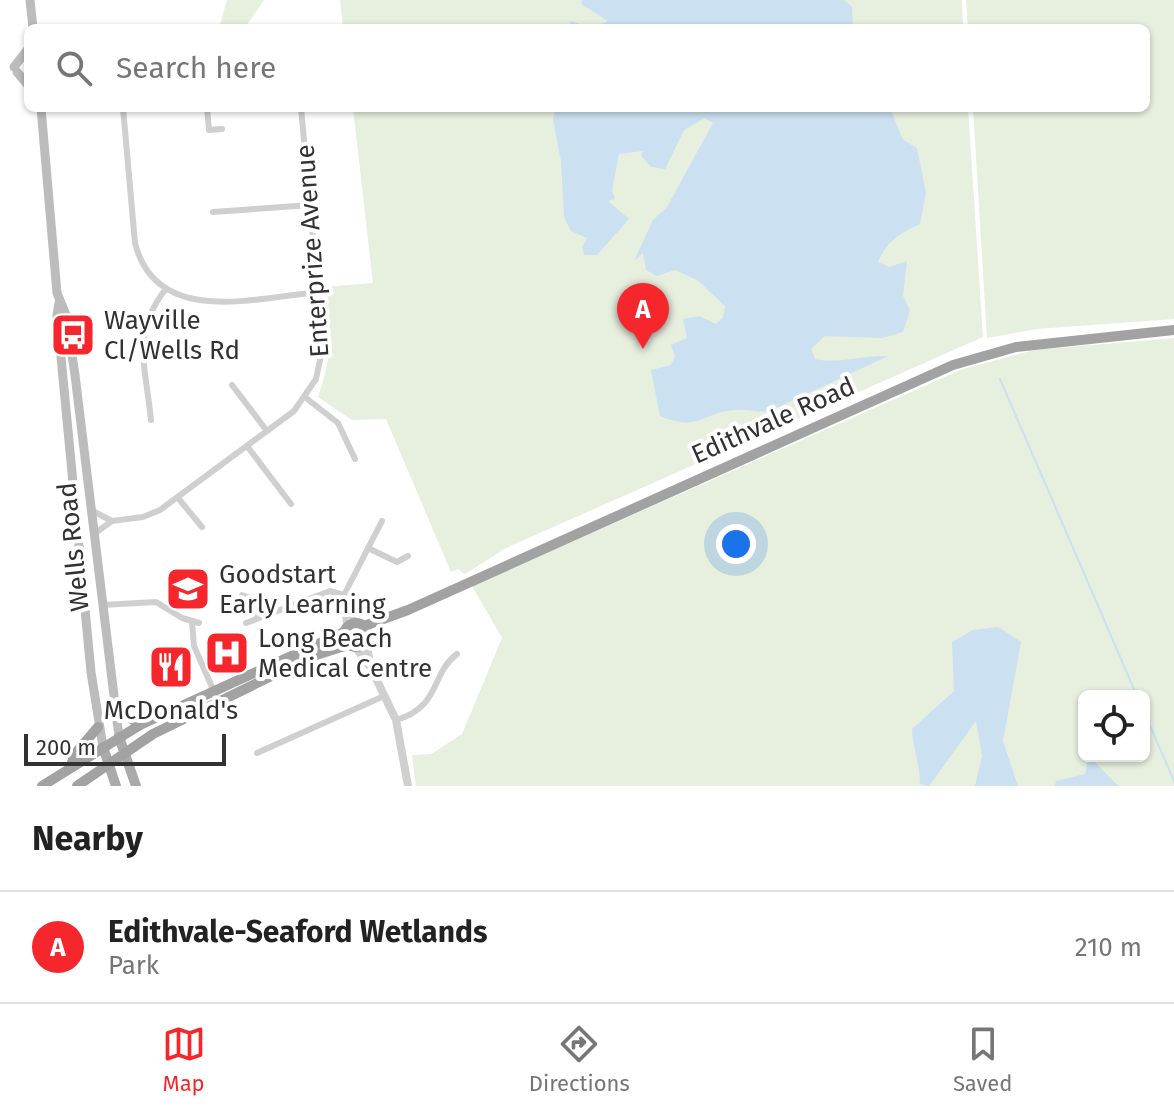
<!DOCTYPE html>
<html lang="en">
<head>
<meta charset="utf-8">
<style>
	:root { --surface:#fff; --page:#f6f6f6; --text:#222; --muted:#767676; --line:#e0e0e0; --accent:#f6272c }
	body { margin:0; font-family:"Fira Sans",sans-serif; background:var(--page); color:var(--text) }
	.controls { position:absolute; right:24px; bottom:24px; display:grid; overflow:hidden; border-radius:12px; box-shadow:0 2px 6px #0004 }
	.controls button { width:72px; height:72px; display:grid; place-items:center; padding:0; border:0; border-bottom:2px solid var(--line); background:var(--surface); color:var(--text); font:40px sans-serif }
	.scale { position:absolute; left:24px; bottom:20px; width:202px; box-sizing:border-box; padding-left:8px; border:4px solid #323232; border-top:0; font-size:22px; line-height:28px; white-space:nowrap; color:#323232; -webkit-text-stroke:6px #fff; paint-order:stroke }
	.you { position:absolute; left:736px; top:544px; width:28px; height:28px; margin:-20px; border:6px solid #fff; border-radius:50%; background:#1a73e8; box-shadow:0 0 0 12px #1a73e833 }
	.badge { display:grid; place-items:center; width:52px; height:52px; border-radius:50%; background:var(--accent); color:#fff; font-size:26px; font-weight:700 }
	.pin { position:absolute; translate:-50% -66px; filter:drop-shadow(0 2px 4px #0008) }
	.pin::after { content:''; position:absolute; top:42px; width:28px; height:24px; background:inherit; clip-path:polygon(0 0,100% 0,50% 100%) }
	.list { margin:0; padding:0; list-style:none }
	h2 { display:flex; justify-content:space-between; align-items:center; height:104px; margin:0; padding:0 32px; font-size:34px }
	h2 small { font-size:26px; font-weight:400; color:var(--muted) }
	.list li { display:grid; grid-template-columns:52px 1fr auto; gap:24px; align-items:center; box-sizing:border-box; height:112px; padding:0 32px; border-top:2px solid var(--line) }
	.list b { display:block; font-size:30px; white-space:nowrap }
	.list p { margin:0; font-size:26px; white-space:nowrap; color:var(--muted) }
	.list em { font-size:26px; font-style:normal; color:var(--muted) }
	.icon { flex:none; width:44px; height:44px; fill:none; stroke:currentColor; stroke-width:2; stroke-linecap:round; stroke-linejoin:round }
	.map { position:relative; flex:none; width:1174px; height:786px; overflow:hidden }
	.search { position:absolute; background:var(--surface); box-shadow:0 2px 6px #0004; left:24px; right:24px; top:24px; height:88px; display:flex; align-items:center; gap:20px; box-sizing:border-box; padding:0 28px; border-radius:12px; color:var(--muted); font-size:30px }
	.sheet { height:216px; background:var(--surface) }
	nav { display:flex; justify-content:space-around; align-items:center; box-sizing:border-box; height:112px; border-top:2px solid var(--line); background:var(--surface); font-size:22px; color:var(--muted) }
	nav a { display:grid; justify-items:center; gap:4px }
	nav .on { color:var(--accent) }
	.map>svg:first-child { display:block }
</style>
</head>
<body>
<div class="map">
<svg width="1174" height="786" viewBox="0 0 1174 786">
	<rect width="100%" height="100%" fill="#fff"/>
	<g fill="#e7efdf" fill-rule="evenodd">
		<polygon points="227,0 264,0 245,28 219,28"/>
		<polygon points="340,0 962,0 963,28 343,28"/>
		<polygon points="966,0 1174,0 1174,319 1037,329 987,338 973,108 1146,108 1146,28 968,28"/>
		<path d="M353,108H968L983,337L506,548L465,574L458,569L451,572L386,419L352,420L318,397C333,355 333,330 323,287L373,283Z"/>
		<path d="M1174,338V786H416L412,755L431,754L462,734L502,638L472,586L963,369L1034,350ZM1084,696H1144V756H1084Z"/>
	</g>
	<g fill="#cbe0f0">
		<polygon points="582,0 844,0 852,7 853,28 567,28 571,21 592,28 608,21 581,4"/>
		<path d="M555,108H890L903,140L917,148L926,193L920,224C901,233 886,241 878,262L889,267L907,261L903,296L910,310L903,332L882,338L825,336L811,349L815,359C834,364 866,355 888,356L770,411C757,413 748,409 737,410C702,411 702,433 660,416L651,370L671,365L675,356L671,345L687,338L683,319L699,316L716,324L723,317L725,306L697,280L675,270L657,276L646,270L643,253L634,261L653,220L667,207L713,123L705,118L684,130L665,169L651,167L641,156L643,151L619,154L612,190L615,199L608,201L629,219L597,255H584L582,247L587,238L571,231L564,217L561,161L553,120Z"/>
		<path d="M998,627L1021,642L1003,741L1018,786H975L982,756L976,721L929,786L920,784C920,764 913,749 912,729L954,691L952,642L973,630Z"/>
		<polygon points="1089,756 1118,786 1055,786 1056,781 1085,774"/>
	</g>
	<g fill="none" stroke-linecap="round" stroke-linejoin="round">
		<g stroke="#cbe0f0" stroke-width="2">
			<polyline points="1000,379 1137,696"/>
			<polyline points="1144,712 1174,781"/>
		</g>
		<g stroke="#cfcfcf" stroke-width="6">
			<path d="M123,108L135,243C156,327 255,298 319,292"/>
			<polyline points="207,108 209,130 222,129"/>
			<polyline points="213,212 311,205"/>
			<polyline points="232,385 267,431"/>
			<polyline points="306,398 338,423 355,459"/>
			<path d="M151,420C146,368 131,334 165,290"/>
			<polyline points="247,446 291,504"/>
			<polyline points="178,498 202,527"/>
			<polyline points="91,510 112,521"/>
			<polyline points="94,534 112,521 143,517 160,510 294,411 316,379 323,346 301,108"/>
			<polyline points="368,548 397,562 408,556"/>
			<polyline points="242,595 250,598 257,618"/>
			<polyline points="102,605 156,602 182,618 199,623"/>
			<polyline points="346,611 357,623"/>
			<polyline points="192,622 194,646 219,703"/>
			<polyline points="246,623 330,591 344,595"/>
			<polyline points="346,627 344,595 382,521"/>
			<path d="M396,720C442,706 430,674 457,654"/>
			<polyline points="257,753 384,696"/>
		</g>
		<g stroke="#cfcfcf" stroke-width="8">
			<polyline points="366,642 370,663"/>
			<polyline points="356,648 371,668 396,720 408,786"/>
		</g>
		<g stroke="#bcbcbc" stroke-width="9">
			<polyline points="30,0 33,28"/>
			<polyline points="14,67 28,49"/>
			<polyline points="17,72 28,85"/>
			<polyline points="41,108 57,293 66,315 75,375 119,737"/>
			<polyline points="59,303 57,315 91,672 103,747"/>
		</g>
		<g stroke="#aaa" stroke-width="10">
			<polyline points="119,737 136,786"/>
			<polyline points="103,747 116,786"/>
		</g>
		<g stroke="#a2a2a2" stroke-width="10">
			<circle cx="356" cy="635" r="12"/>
			<polyline points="364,626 408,610 953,365 1016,347 1174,330"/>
			<polyline points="313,656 348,645"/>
			<polyline points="113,705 140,725"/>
			<polyline points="71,766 74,755 98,727"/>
			<polyline points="42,786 140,725 344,632"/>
			<polyline points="77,786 153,734 298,663"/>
		</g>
	</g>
	<defs>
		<g id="bus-square" transform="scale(2.3)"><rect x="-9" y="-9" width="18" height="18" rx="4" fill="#f6272c" stroke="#fff"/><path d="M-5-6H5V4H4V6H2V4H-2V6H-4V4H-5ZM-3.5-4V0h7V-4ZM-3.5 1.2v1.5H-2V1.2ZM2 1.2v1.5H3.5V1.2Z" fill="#fff"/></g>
		<g id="school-square" transform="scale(2.3)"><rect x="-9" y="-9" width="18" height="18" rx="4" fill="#f6272c" stroke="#fff"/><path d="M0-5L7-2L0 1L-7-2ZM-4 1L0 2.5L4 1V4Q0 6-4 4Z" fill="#fff"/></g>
		<g id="hospital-square" transform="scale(2.3)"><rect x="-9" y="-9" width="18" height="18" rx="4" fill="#f6272c" stroke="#fff"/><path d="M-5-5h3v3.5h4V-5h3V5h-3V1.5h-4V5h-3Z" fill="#fff"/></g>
		<g id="restaurant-square" transform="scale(2.3)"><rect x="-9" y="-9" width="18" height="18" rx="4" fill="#f6272c" stroke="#fff"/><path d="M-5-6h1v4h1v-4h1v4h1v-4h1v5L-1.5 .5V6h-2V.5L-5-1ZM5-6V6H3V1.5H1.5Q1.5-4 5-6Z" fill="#fff"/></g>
	</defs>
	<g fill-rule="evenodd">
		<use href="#bus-square" x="73" y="335"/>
		<use href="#school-square" x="188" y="589"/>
		<use href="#hospital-square" x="227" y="653"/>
		<use href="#restaurant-square" x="171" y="667"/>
	</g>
	<g text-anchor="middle" stroke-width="8" stroke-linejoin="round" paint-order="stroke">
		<g font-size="26" fill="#323232" stroke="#fff">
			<text transform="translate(312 251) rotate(-94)" y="9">Enterprize Avenue</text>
			<text transform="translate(773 420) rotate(-24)" y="9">Edithvale Road</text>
			<text transform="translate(73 547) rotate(-96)" y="9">Wells Road</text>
		</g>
		<g font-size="26" fill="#323232" stroke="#fff" text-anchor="start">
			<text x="104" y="329">Wayville<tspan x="104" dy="30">Cl/Wells Rd</tspan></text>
			<text x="219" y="583">Goodstart<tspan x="219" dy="30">Early Learning</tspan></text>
			<text x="258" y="647">Long Beach<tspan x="258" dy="30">Medical Centre</tspan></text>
			<text x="171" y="719" text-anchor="middle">McDonald's</text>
		</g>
	</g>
</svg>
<div class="controls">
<button><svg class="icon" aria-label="locate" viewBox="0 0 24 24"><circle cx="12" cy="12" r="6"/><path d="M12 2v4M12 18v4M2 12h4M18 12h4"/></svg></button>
</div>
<div class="scale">200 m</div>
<div class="you"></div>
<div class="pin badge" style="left:643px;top:349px">A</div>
<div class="search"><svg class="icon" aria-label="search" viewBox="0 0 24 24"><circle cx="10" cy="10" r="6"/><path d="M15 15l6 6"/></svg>Search here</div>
</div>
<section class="sheet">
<h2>Nearby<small></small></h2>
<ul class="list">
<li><span class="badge">A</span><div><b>Edithvale-Seaford Wetlands</b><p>Park</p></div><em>210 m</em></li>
</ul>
</section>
<nav>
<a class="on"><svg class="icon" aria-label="map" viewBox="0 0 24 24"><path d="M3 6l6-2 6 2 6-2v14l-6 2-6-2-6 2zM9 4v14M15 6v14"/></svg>Map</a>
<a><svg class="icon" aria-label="directions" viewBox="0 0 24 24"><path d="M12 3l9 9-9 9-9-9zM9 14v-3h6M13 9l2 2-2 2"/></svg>Directions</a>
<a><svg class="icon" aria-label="saved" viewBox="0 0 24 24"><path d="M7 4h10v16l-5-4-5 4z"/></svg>Saved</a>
</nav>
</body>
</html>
